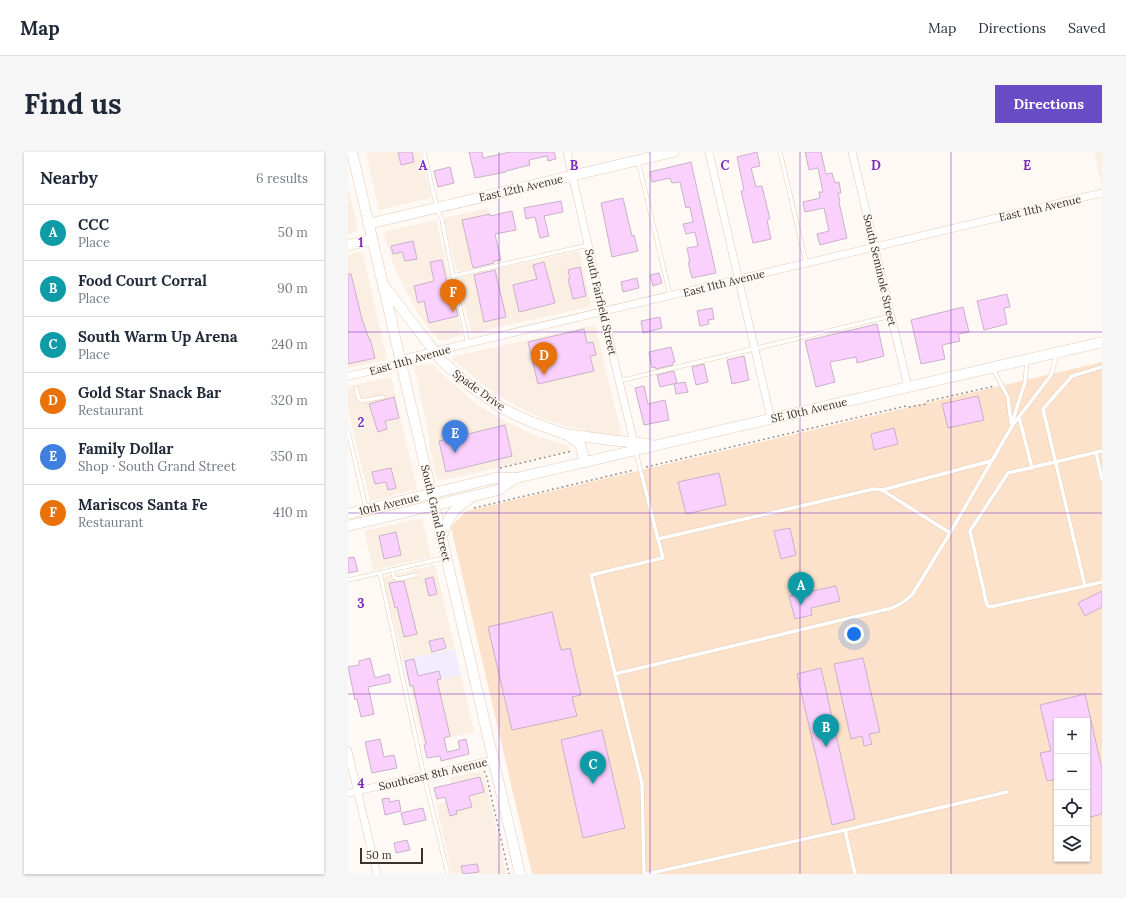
<!DOCTYPE html>
<html lang="en">
<head>
<meta charset="utf-8">
<style>
	:root { --surface:#fff; --page:#f6f6f7; --text:#1f2937; --muted:#747a83; --line:#e0e1e3; --accent:#684cc5 }
	body { margin:0; font-family:Lora,serif; background:var(--page); color:var(--text) }
	.controls { position:absolute; right:12px; bottom:12px; display:grid; overflow:hidden; border-radius:0px; box-shadow:0 1px 3px #0004 }
	.controls button { width:36px; height:36px; display:grid; place-items:center; padding:0; border:0; border-bottom:1px solid var(--line); background:var(--surface); color:var(--text); font:20px sans-serif }
	.scale { position:absolute; left:12px; bottom:10px; width:63px; box-sizing:border-box; padding-left:4px; border:2px solid #3b3127; border-top:0; font-size:11px; line-height:14px; white-space:nowrap; color:#3b3127; -webkit-text-stroke:3px #fef9f4; paint-order:stroke }
	.you { position:absolute; left:506px; top:482px; width:14px; height:14px; margin:-10px; border:3px solid #fff; border-radius:50%; background:#1a73e8; box-shadow:0 0 0 6px #1a73e833 }
	.badge { display:grid; place-items:center; width:26px; height:26px; border-radius:50%; background:var(--accent); color:#fff; font-size:13px; font-weight:700 }
	.pin { position:absolute; translate:-50% -33px; filter:drop-shadow(0 1px 2px #0008) }
	.pin::after { content:''; position:absolute; top:21px; width:14px; height:12px; background:inherit; clip-path:polygon(0 0,100% 0,50% 100%) }
	.list { margin:0; padding:0; list-style:none }
	h2 { display:flex; justify-content:space-between; align-items:center; height:52px; margin:0; padding:0 16px; font-size:17px }
	h2 small { font-size:13px; font-weight:400; color:var(--muted) }
	.list li { display:grid; grid-template-columns:26px 1fr auto; gap:12px; align-items:center; box-sizing:border-box; height:56px; padding:0 16px; border-top:1px solid var(--line) }
	.list b { display:block; font-size:15px; white-space:nowrap }
	.list p { margin:0; font-size:13px; white-space:nowrap; color:var(--muted) }
	.list em { font-size:13px; font-style:normal; color:var(--muted) }
	.icon { flex:none; width:22px; height:22px; fill:none; stroke:currentColor; stroke-width:2; stroke-linecap:round; stroke-linejoin:round }
	.map { position:relative; flex:none; width:754px; height:722px; overflow:hidden; border-radius:0px }
	header { display:flex; align-items:center; gap:24px; box-sizing:border-box; height:56px; padding:0 20px; background:var(--surface); border-bottom:1px solid var(--line) }
	header strong { font-size:19px }
	nav { display:flex; gap:22px; margin-inline-start:auto; font-size:14px }
	.intro { display:flex; align-items:center; justify-content:space-between; box-sizing:border-box; height:96px; padding:0 24px }
	h1 { margin:0; font-size:28px }
	.button { padding:10px 18px; border-radius:0px; background:var(--accent); color:#fff; font-size:14px; font-weight:700 }
	main { display:flex; gap:24px; padding:0 24px }
	aside { flex:1; background:var(--surface); border-radius:0px; box-shadow:0 1px 3px #0004 }
	.map>svg:first-child { display:block }
</style>
</head>
<body>
<header>
<strong>Map</strong>
<nav><a>Map</a><a>Directions</a><a>Saved</a></nav>
</header>
<div class="intro"><h1>Find us</h1><a class="button">Directions</a></div>
<main>
<aside>
<h2>Nearby<small>6 results</small></h2>
<ul class="list">
<li><span class="badge" style="background:#0f9aa8">A</span><div><b>CCC</b><p>Place</p></div><em>50 m</em></li>
<li><span class="badge" style="background:#0f9aa8">B</span><div><b>Food Court Corral</b><p>Place</p></div><em>90 m</em></li>
<li><span class="badge" style="background:#0f9aa8">C</span><div><b>South Warm Up Arena</b><p>Place</p></div><em>240 m</em></li>
<li><span class="badge" style="background:#e8710a">D</span><div><b>Gold Star Snack Bar</b><p>Restaurant</p></div><em>320 m</em></li>
<li><span class="badge" style="background:#3f7fe0">E</span><div><b>Family Dollar</b><p>Shop · South Grand Street</p></div><em>350 m</em></li>
<li><span class="badge" style="background:#e8710a">F</span><div><b>Mariscos Santa Fe</b><p>Restaurant</p></div><em>410 m</em></li>
</ul>
</aside>
<div class="map">
<svg width="754" height="722" viewBox="0 0 754 722">
	<rect width="100%" height="100%" fill="#fef9f4"/>
	<g fill="#fbeee2">
		<polygon points="18,0 72,0 83,46 31,58"/>
		<polygon points="746,0 754,0 754,31 753,31"/>
		<polygon points="0,36 10,77 8,80 0,82"/>
		<polygon points="140,56 153,109 112,119 108,116 96,66"/>
		<polygon points="88,68 114,182 112,184 94,189 90,187 73,166 65,152 47,117 36,82 39,79"/>
		<polygon points="231,99 243,152 240,155 126,181 123,180 111,129 114,125"/>
		<polygon points="11,100 15,103 38,203 36,208 0,216 0,103"/>
		<polygon points="247,173 273,280 272,284 245,280 218,274 193,266 168,254 138,235 104,207 107,204"/>
		<polygon points="78,212 85,214 128,252 153,267 188,284 220,294 222,297 221,299 97,328 89,327 81,292 82,290 67,217 69,214"/>
		<polygon points="40,225 44,228 69,337 22,349 0,257 0,235"/>
		<polygon points="74,366 83,405 25,418 16,379"/>
		<polygon points="87,413 107,497 55,508 35,425"/>
		<polygon points="113,523 126,580 75,592 62,535"/>
		<polygon points="133,619 136,623 159,722 104,722 88,652 107,648 102,626"/>
	</g>
	<polygon fill="#f2edfe" points="107,497 113,523 62,535 55,508"/>
	<path fill="#fce2cb" fill-rule="evenodd" d="M754,210V722H184L103,375L118,359ZM709,569H739V707H709Z"/>
	<g fill="#fad1fc" stroke="#c9b1ca">
		<polygon points="50,0 64,0 66,10 53,13"/>
		<polygon points="121,0 134,0 135,6 162,0 206,0 208,7 200,9 199,4 181,8 182,13 158,19 158,20 127,26"/>
		<polygon points="409,0 412,14 403,16 408,35 414,34 422,67 419,68 423,87 405,91 393,39 396,38 389,5"/>
		<polygon points="457,0 473,0 478,22 484,21 487,31 491,30 493,41 490,41 492,49 491,50 499,86 472,93 469,82 481,79 476,56 457,60 455,50 472,46 471,40 475,40 470,16 461,18"/>
		<polygon points="343,10 368,121 344,126 340,110 342,110 339,96 350,94 347,80 338,82 335,72 345,70 342,55 338,56 332,30 324,31 322,26 304,30 302,20"/>
		<polygon points="102,15 106,31 90,35 86,19"/>
		<polygon points="275,46 284,84 286,83 290,99 264,105 253,51"/>
		<polygon points="213,49 215,60 196,64 201,84 192,86 187,65 178,67 176,56"/>
		<polygon points="164,59 168,78 147,82 153,108 145,109 146,111 125,116 114,68 142,62 142,64"/>
		<polygon points="65,89 69,107 57,109 54,100 45,102 43,94"/>
		<polygon points="94,108 102,145 105,145 110,164 81,171 76,149 70,151 66,134 86,129 82,110"/>
		<polygon points="196,110 207,151 171,160 165,133 189,127 185,113"/>
		<polygon points="232,115 238,144 225,147 220,127 222,127 220,118"/>
		<polygon points="147,118 158,165 136,170 126,123"/>
		<polygon points="311,121 314,131 305,134 302,123"/>
		<polygon points="0,122 3,122 14,167 21,187 22,187 27,206 0,212"/>
		<polygon points="289,126 291,136 275,140 273,130"/>
		<polygon points="659,142 662,155 656,156 659,172 636,178 629,149"/>
		<polygon points="615,155 621,180 610,182 612,189 594,193 597,207 573,212 563,168"/>
		<polygon points="364,156 366,167 360,168 361,172 352,174 349,159"/>
		<polygon points="312,165 314,176 295,181 293,169"/>
		<polygon points="529,172 536,204 509,211 508,205 482,210 487,230 468,235 457,189"/>
		<polygon points="236,177 239,191 245,190 248,203 242,204 246,219 190,232 180,190"/>
		<polygon points="323,195 327,210 324,211 325,213 308,217 307,215 304,216 301,200"/>
		<polygon points="396,204 401,228 384,232 379,208"/>
		<polygon points="356,212 360,230 348,233 344,215"/>
		<polygon points="326,219 329,231 312,235 309,223"/>
		<polygon points="337,230 340,240 328,242 326,232"/>
		<polygon points="296,234 300,252 317,248 321,268 296,273 287,236"/>
		<polygon points="630,244 636,268 600,276 594,252"/>
		<polygon points="46,245 51,266 37,269 39,277 30,280 21,252"/>
		<polygon points="157,273 164,304 98,320 91,289"/>
		<polygon points="546,276 550,292 526,298 523,282"/>
		<polygon points="43,316 48,336 40,338 38,330 27,332 24,320"/>
		<polygon points="371,321 378,353 338,362 330,330"/>
		<polygon points="442,376 448,403 433,407 426,379"/>
		<polygon points="48,380 53,403 36,407 31,384"/>
		<polygon points="6,405 10,419 0,421 0,406"/>
		<polygon points="85,425 89,442 81,444 77,427"/>
		<polygon points="56,429 69,482 56,485 49,455 47,456 41,431"/>
		<polygon points="488,434 492,449 463,456 464,463 447,467 441,444"/>
		<polygon points="754,439 754,455 737,464 730,451"/>
		<polygon points="204,460 213,498 222,496 233,543 224,545 229,564 164,578 140,475"/>
		<polygon points="95,486 98,496 84,500 81,489"/>
		<polygon points="22,506 27,526 41,522 43,530 20,535 26,562 13,565 9,547 7,548 0,515 11,513 11,509"/>
		<polygon points="515,506 532,580 521,582 524,592 516,594 514,584 503,587 486,512"/>
		<polygon points="66,507 70,524 91,519 93,527 89,528 102,584 96,586 99,600 112,597 110,589 118,587 121,602 93,609 92,604 79,606 76,593 78,592 65,534 62,534 57,509"/>
		<polygon points="473,516 507,667 484,673 449,522"/>
		<polygon points="737,542 754,617 754,662 739,666 739,569 709,569 709,627 699,629 692,601 703,599 692,553"/>
		<polygon points="254,578 277,676 235,686 213,588"/>
		<polygon points="32,587 36,605 46,603 49,616 24,621 17,590"/>
		<polygon points="132,625 136,640 121,644 124,655 108,659 109,662 102,664 97,645 89,647 86,636"/>
		<polygon points="41,646 42,650 51,648 53,659 37,663 34,647"/>
		<polygon points="75,656 78,668 56,673 53,661"/>
		<polygon points="59,688 62,698 48,701 46,691"/>
		<polygon points="129,712 131,720 115,722 113,714"/>
	</g>
	<g fill="none" stroke-linecap="round" stroke-linejoin="round">
		<g stroke="#e6cdb4" stroke-width="4.5">
			<g id="lane">
				<polyline points="76,0 89,56 94,68 105,124 120,192"/>
				<polyline points="432,0 458,111"/>
				<polyline points="290,9 322,143"/>
				<polyline points="105,124 240,93"/>
				<path d="M754,215L724,224L695,257L737,434L642,455L639,453L622,379L660,321C691,314 723,306 754,299"/>
				<polyline points="645,217 660,245 663,271"/>
				<polyline points="271,229 543,164"/>
				<polyline points="8,236 11,247 13,249 35,245"/>
				<polyline points="671,265 684,316"/>
				<polyline points="664,271 677,230 679,209"/>
				<polyline points="0,279 18,356"/>
				<polyline points="288,300 310,387 526,337 534,338 602,381 664,274 703,223 709,202"/>
				<polyline points="748,300 754,328"/>
				<polyline points="534,338 643,309"/>
				<polyline points="44,418 46,425 50,427 68,423"/>
				<polyline points="32,421 76,624 100,722"/>
				<polyline points="0,428 96,406"/>
				<polyline points="737,434 754,430"/>
				<polyline points="267,522 243,423 315,406 310,387"/>
				<polyline points="497,678 659,640"/>
				<polyline points="296,722 294,632 267,522 544,456 554,451 564,443 602,381"/>
				<polyline points="299,722 497,678 507,722"/>
			</g>
		</g>
		<g stroke="#e6cdb4" stroke-width="8">
			<g id="street">
				<polyline points="219,0 271,229 287,295"/>
				<polyline points="361,0 423,267"/>
				<polyline points="504,0 560,235"/>
				<polyline points="0,224 41,215 63,205 754,41"/>
				<polyline points="0,599 29,722"/>
				<polyline points="0,641 146,608"/>
			</g>
		</g>
		<g stroke="#e6cdb4" stroke-width="11">
			<g id="secondary">
				<polyline points="4,0 172,722"/>
				<polyline points="20,72 325,0"/>
				<polyline points="0,93 24,88"/>
				<polyline points="37,135 93,208 117,230 155,257 183,270 217,282 261,288 302,292"/>
				<polyline points="219,283 232,292 237,310"/>
				<polyline points="0,362 147,326 168,326 754,190"/>
				<polyline points="0,374 150,338 168,326"/>
				<path d="M94,384C100,366 104,357 120,348"/>
			</g>
		</g>
		<g stroke="#9a928b" stroke-width="1.5" stroke-dasharray="2 3" stroke-linecap="butt">
			<polyline points="298,315 558,254 561,255 578,252 580,249 647,234"/>
			<polyline points="152,316 224,299"/>
			<polyline points="126,356 286,318"/>
			<polyline points="136,619 138,622 161,722"/>
		</g>
		<use href="#lane" stroke="#fff" stroke-width="3.5"/>
		<use href="#street" stroke="#fff" stroke-width="7"/>
		<use href="#secondary" stroke="#fff" stroke-width="10"/>
	</g>
	<path fill="none" stroke="#7b2cbf" stroke-width="1" stroke-opacity="0.55" d="M151,0V722M302,0V722M452,0V722M603,0V722M0,180H754M0,361H754M0,542H754"/>
	<g text-anchor="middle" stroke-width="3" stroke-linejoin="round" paint-order="stroke">
		<g font-size="11" fill="#3b3127" stroke="#fef9f4">
			<text transform="translate(173 36) rotate(-13)" y="4">East 12th Avenue</text>
			<text transform="translate(692 56) rotate(-13)" y="4">East 11th Avenue</text>
			<text transform="translate(532 118) rotate(77)" y="4">South Seminole Street</text>
			<text transform="translate(376 131) rotate(-14)" y="4">East 11th Avenue</text>
			<text transform="translate(253 150) rotate(77)" y="4">South Fairfield Street</text>
			<text transform="translate(62 208) rotate(-16)" y="4">East 11th Avenue</text>
			<text transform="translate(131 238) rotate(36)" y="4">Spade Drive</text>
			<text transform="translate(461 258) rotate(-13)" y="4">SE 10th Avenue</text>
			<text transform="translate(41 352) rotate(-14)" y="4">10th Avenue</text>
			<text transform="translate(88 361) rotate(77)" y="4">South Grand Street</text>
			<text transform="translate(85 622) rotate(-13)" y="4">Southeast 8th Avenue</text>
		</g>
	</g>
	<g font-size="13" text-anchor="middle" font-weight="bold" fill="#7b2cbf" stroke="#fef9f4" stroke-width="3" stroke-linejoin="round" paint-order="stroke">
		<text x="75" y="18">A</text>
		<text x="226" y="18">B</text>
		<text x="377" y="18">C</text>
		<text x="528" y="18">D</text>
		<text x="679" y="18">E</text>
		<text x="13" y="95">1</text>
		<text x="13" y="275">2</text>
		<text x="13" y="456">3</text>
		<text x="13" y="636">4</text>
	</g>
</svg>
<div class="controls">
<button>+</button>
<button>−</button>
<button><svg class="icon" aria-label="locate" viewBox="0 0 24 24"><circle cx="12" cy="12" r="6"/><path d="M12 2v4M12 18v4M2 12h4M18 12h4"/></svg></button>
<button><svg class="icon" aria-label="layers" viewBox="0 0 24 24"><path d="M12 4l9 5-9 5-9-5zM3 14l9 5 9-5"/></svg></button>
</div>
<div class="scale">50 m</div>
<div class="you"></div>
<div class="pin badge" style="left:453px;top:453px;background:#0f9aa8">A</div>
<div class="pin badge" style="left:478px;top:595px;background:#0f9aa8">B</div>
<div class="pin badge" style="left:245px;top:632px;background:#0f9aa8">C</div>
<div class="pin badge" style="left:196px;top:223px;background:#e8710a">D</div>
<div class="pin badge" style="left:107px;top:301px;background:#3f7fe0">E</div>
<div class="pin badge" style="left:105px;top:160px;background:#e8710a">F</div>
</div>
</main>
</body>
</html>
